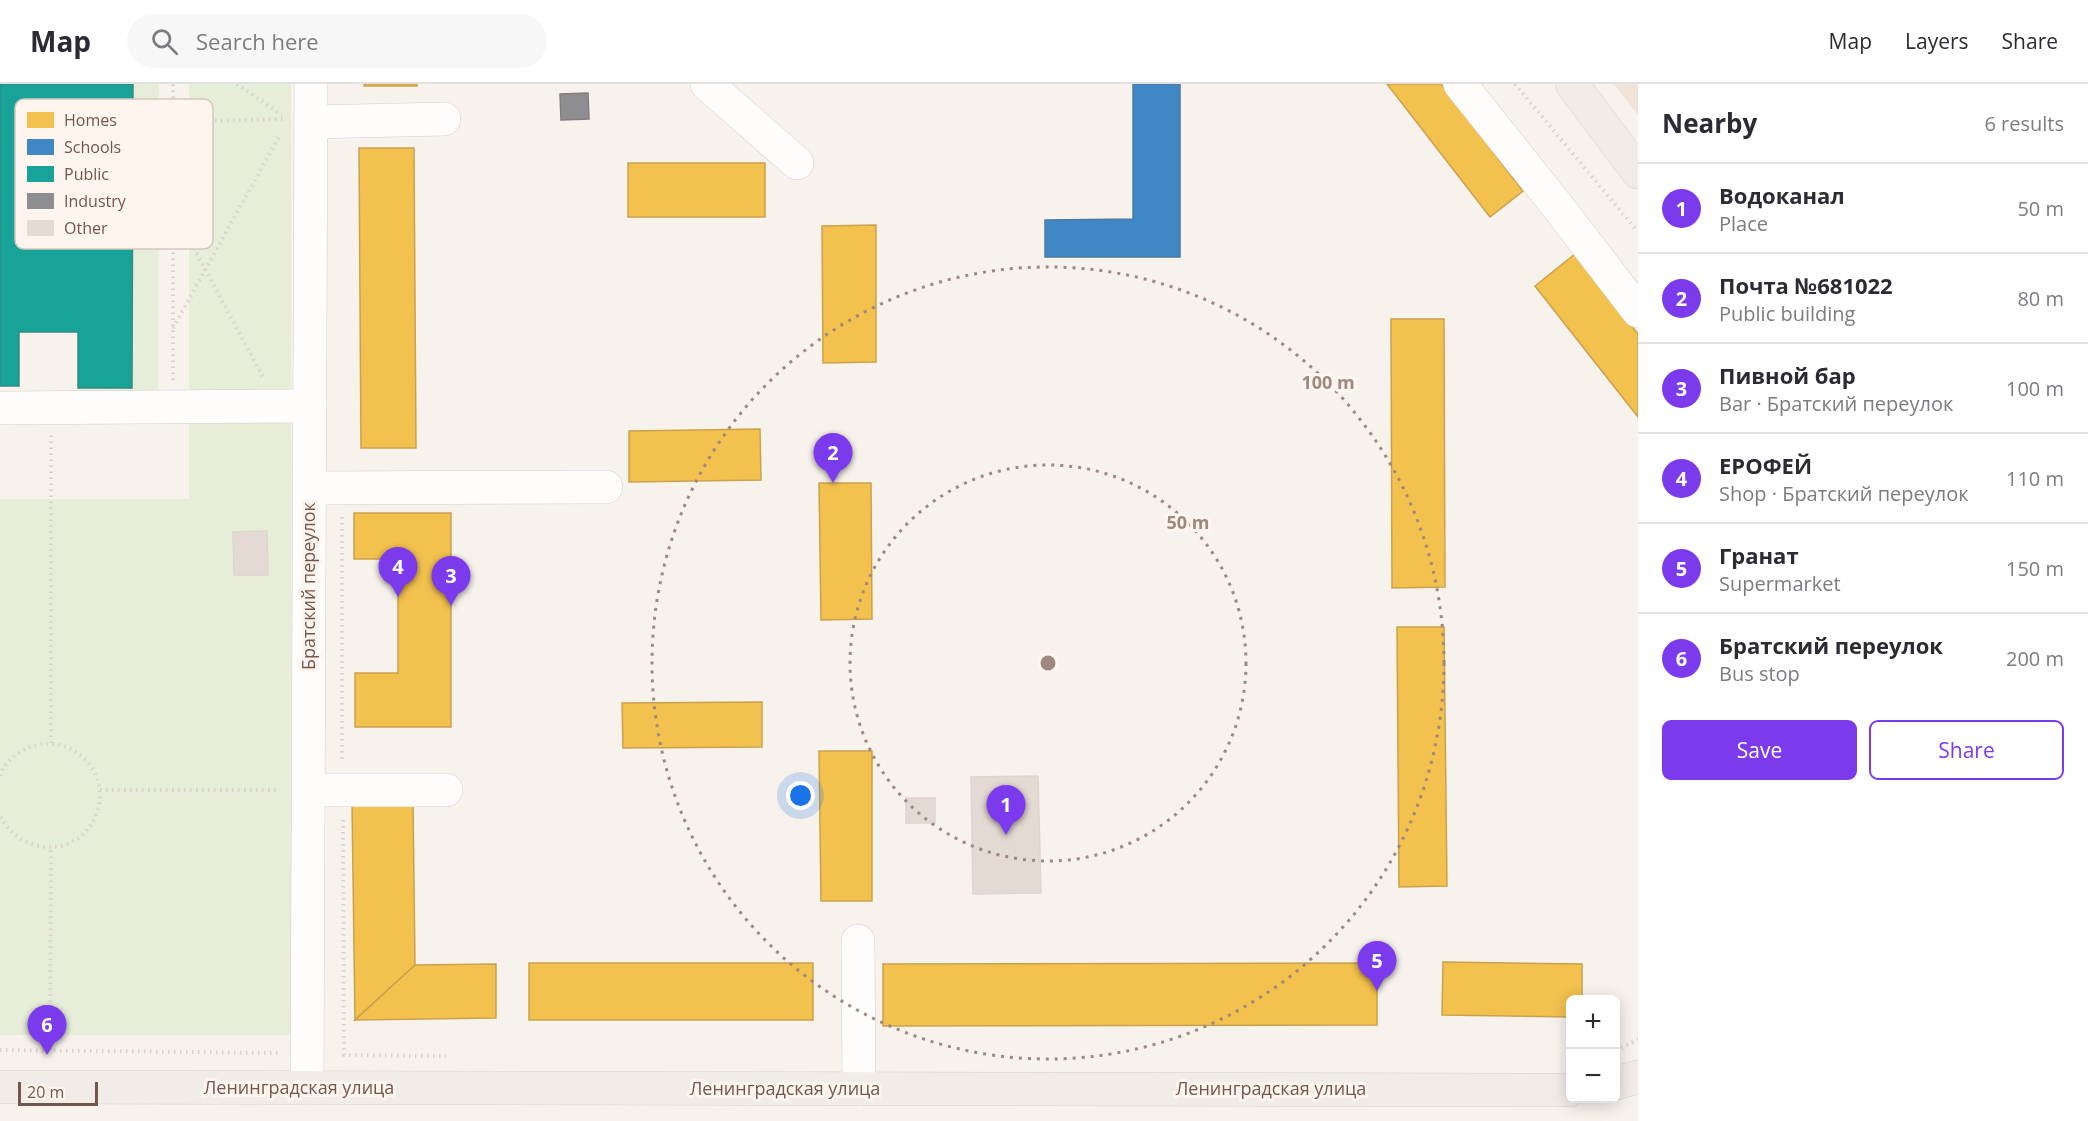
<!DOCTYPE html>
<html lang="en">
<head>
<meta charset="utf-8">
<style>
	:root { --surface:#fff; --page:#f7f7f7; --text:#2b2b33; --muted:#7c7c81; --line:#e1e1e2; --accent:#7c3aed }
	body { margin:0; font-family:"Open Sans",sans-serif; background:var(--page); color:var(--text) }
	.controls { position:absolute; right:18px; bottom:18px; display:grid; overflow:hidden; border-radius:9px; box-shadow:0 3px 15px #0003 }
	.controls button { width:54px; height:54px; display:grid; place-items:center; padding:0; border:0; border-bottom:2px solid var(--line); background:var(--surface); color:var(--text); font:30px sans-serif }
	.scale { position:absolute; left:18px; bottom:15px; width:80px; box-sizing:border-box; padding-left:6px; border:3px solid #75564d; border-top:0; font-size:16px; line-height:21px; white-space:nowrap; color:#75564d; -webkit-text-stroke:4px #fef6ee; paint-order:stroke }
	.you { position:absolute; left:801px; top:712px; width:21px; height:21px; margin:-15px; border:4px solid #fff; border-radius:50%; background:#1a73e8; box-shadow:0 0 0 9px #1a73e833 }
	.badge { display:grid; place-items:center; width:39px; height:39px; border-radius:50%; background:var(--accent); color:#fff; font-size:20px; font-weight:700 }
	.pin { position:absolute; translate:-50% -50px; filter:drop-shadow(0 2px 3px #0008) }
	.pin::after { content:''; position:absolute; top:32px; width:21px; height:18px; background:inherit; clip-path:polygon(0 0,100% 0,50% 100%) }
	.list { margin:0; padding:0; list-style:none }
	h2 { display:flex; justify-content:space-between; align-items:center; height:78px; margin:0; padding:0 24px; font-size:26px }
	h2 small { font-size:20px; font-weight:400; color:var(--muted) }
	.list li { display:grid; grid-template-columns:39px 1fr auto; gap:18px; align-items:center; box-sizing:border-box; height:90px; padding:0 24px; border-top:2px solid var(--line) }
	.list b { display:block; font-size:22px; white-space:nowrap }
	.list p { margin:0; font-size:20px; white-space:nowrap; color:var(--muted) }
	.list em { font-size:20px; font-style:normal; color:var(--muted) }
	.actions { display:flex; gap:12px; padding:18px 24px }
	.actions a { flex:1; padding:14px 0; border:2px solid var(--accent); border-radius:9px; text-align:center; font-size:21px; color:var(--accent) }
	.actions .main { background:var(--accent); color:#fff }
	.icon { flex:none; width:33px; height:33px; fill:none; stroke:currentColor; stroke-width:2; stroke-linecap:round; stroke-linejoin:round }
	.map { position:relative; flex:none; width:1638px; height:1037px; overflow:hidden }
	header { display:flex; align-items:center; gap:36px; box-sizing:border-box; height:84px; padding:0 30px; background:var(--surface); border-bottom:2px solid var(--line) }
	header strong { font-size:28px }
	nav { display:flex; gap:33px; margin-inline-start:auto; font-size:21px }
	.search { width:420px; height:54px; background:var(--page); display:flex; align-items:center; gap:15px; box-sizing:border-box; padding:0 21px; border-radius:33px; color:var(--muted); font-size:22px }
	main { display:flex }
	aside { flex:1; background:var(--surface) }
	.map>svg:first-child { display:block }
</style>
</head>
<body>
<header>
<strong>Map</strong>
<div class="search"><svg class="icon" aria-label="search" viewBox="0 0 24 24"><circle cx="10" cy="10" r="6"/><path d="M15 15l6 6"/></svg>Search here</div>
<nav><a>Map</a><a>Layers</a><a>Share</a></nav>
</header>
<main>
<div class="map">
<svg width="1638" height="1037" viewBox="0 0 1638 1037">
	<rect width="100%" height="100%" fill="#f7f2ec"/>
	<polygon fill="#f0e3da" points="1614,0 1638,0 1638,31"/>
	<g fill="#e6edd8">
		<polygon points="133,0 159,0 158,331 78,331 78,304 132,304"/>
		<polygon points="189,0 291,0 292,951 0,951 0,415 189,415"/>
	</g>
	<g fill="#f2c14e" stroke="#cca14e" stroke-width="1.5">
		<rect x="364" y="0" width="53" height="2"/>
		<polygon points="1387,0 1441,0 1523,107 1490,133"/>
		<polygon points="359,64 414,64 416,364 361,364"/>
		<rect x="628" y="79" width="137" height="54"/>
		<polygon points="876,141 876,278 823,279 822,142"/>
		<polygon points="1575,170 1638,250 1638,333 1535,202"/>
		<polygon points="1391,235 1444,235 1445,503 1392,504"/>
		<polygon points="760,345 761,396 629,398 629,347"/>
		<polygon points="819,399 871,399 872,535 821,536"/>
		<polygon points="354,429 451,429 451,643 355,643 355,589 398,589 398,475 354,475"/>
		<polygon points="1397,543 1444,543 1447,802 1399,803"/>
		<polygon points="762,618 762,663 623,664 622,619"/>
		<polygon points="819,667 872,667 872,817 821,817"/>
		<polygon points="352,719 413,719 415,881 355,936"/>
		<polygon points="1443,878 1582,880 1582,916 1570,916 1570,933 1442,931"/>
		<rect x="529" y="879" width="284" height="57"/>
		<polygon points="1377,879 1377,941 883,942 883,880"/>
		<polygon points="496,880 496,934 355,936 415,881"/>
	</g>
	<polygon fill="#3f88c5" stroke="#4f79a1" stroke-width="1.5" points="1133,0 1180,0 1180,173 1045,173 1045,136 1133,135"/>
	<polygon fill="#17a398" stroke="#338c82" stroke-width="1.5" points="0,0 133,0 132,304 78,304 78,248 19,248 19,302 0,302"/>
	<polygon fill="#8d8d92" stroke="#867c7d" stroke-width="1.5" points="588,9 589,35 561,36 560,10"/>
	<g fill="#e4dad4" stroke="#e0d4cf" stroke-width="1.5">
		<polygon points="267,447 268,491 234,491 233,448"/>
		<polygon points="1038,692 1041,809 973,810 971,693"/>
		<rect x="906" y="714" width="29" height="25"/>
	</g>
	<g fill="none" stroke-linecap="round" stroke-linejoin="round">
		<g stroke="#d6cdc9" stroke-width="34">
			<g id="minor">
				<polyline points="707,0 797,79"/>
				<polyline points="1460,0 1562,128 1638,227"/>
				<polyline points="311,38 444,35"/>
				<polyline points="0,324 310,322"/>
				<polyline points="310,404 606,403"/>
				<polyline points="309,706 446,706"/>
				<polyline points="858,857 859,1005"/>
				<polyline points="307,1004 311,0"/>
			</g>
		</g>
		<g stroke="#d8cfca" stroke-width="34">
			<g id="major">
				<polyline points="1572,0 1638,88"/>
				<polyline points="1616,999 1638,993"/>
				<polyline points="0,1003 1570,1006"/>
			</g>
		</g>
		<g stroke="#dad1cf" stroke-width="4" stroke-dasharray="1.5 4.5" stroke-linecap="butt">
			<polyline points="237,0 282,31"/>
			<polyline points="1515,0 1638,148"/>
			<polyline points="173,38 283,35"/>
			<polyline points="174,127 264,295"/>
			<polyline points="173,244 280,51"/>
			<polyline points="173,296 173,0"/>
			<polyline points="342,433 342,677"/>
			<polyline points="51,659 51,351"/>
			<path d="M0,692C3,681 10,675 20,668C61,642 113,681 97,729C80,775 21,773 0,732"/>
			<polyline points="100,706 279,706"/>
			<polyline points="343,736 344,971 446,972"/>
			<polyline points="0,966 280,969"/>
			<polyline points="50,966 51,765"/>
			<polyline points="1616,967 1638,955"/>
		</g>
		<use href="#minor" stroke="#fefdfc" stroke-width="33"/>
		<use href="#major" stroke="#f2ece7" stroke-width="33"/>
	</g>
	<g fill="none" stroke="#9e887f" stroke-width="3" stroke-dasharray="3 6">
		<circle cx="1048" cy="579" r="198"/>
		<circle cx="1048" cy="579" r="396"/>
	</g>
	<g text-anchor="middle" stroke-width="6" stroke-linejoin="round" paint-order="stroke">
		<g font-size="18" fill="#75564d" stroke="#fef6ee">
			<text transform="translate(309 502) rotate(-90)" y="6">Братский переулок</text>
			<text x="299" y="1010">Ленинградская улица</text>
			<text x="785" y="1011">Ленинградская улица</text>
			<text x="1271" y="1011">Ленинградская улица</text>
		</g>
	</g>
	<rect x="15" y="15" width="198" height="150" rx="9" fill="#fef6ee" stroke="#d5c6be" stroke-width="1.5"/>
	<rect x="27" y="28" width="27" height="16" fill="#f2c14e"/>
	<rect x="27" y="55" width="27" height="16" fill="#3f88c5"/>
	<rect x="27" y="82" width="27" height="16" fill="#17a398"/>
	<rect x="27" y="109" width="27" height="16" fill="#8d8d92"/>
	<rect x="27" y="136" width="27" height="16" fill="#e4dad4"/>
	<g font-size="16" fill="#75564d">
		<text x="64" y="42">Homes</text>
		<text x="64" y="69">Schools</text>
		<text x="64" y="96">Public</text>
		<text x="64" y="123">Industry</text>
		<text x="64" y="150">Other</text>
	</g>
	<circle cx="1048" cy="579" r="9" fill="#9e887f" stroke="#fef6ee" stroke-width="3"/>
	<g font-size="18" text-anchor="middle" font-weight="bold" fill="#9e887f" stroke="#fef6ee" stroke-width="6" stroke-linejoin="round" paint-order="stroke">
		<text x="1328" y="305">100 m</text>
		<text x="1188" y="445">50 m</text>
	</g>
</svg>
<div class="controls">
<button>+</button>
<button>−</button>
</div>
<div class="scale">20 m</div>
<div class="you"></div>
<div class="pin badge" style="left:1006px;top:751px">1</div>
<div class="pin badge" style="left:833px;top:399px">2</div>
<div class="pin badge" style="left:451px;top:522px">3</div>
<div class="pin badge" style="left:398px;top:513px">4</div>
<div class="pin badge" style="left:1377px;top:907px">5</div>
<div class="pin badge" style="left:47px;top:971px">6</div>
</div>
<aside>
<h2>Nearby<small>6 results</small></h2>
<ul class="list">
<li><span class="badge">1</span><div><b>Водоканал</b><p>Place</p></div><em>50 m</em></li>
<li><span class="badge">2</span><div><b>Почта №681022</b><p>Public building</p></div><em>80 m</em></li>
<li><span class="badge">3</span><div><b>Пивной бар</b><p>Bar · Братский переулок</p></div><em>100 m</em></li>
<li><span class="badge">4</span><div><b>ЕРОФЕЙ</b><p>Shop · Братский переулок</p></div><em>110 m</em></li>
<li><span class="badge">5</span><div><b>Гранат</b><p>Supermarket</p></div><em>150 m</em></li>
<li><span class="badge">6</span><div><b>Братский переулок</b><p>Bus stop</p></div><em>200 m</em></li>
</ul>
<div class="actions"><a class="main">Save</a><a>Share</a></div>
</aside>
</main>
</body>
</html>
